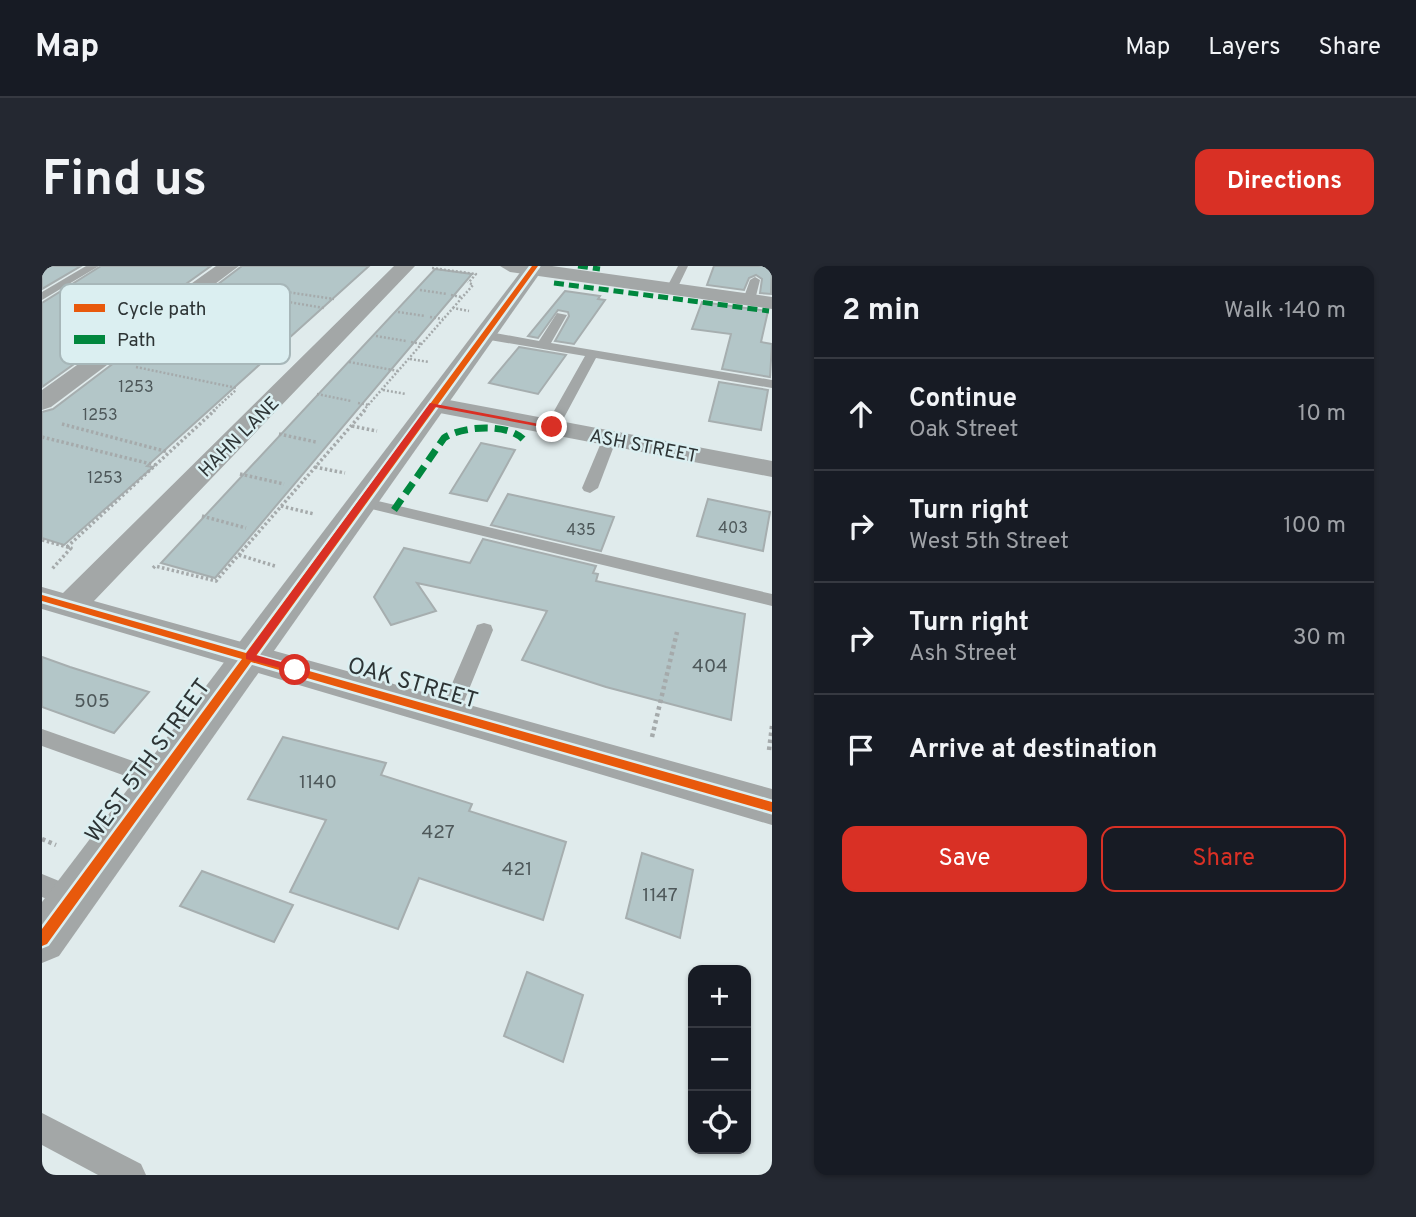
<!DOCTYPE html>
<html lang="en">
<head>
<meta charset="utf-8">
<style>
	:root { --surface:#171b24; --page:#242831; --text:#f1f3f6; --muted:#9ea1a6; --line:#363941; --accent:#d93025 }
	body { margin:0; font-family:Overpass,sans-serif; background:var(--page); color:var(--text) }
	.controls { position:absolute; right:21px; bottom:21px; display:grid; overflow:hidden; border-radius:14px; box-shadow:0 2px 5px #0004 }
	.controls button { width:63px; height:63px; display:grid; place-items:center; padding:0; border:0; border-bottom:2px solid var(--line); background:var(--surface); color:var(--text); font:35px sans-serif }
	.stop { position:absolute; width:21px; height:21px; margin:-16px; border:5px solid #d93025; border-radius:50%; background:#fff }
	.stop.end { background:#d93025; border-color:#fff; box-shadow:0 2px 7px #0008 }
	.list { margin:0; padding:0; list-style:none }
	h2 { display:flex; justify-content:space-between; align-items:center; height:91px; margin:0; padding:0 28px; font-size:30px }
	h2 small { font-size:23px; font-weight:400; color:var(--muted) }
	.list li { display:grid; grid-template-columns:46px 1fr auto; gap:21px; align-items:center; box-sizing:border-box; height:112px; padding:0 28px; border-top:2px solid var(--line) }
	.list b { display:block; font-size:26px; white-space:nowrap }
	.list p { margin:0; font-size:23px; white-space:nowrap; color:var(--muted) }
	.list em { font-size:23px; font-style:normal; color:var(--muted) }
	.actions { display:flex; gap:14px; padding:21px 28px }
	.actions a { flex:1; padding:16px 0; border:2px solid var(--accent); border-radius:14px; text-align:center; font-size:24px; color:var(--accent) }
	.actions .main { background:var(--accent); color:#fff }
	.icon { flex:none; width:38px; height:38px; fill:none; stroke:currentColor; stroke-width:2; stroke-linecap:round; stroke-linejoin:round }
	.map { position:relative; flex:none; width:730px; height:909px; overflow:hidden; border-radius:14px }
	header { display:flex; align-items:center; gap:42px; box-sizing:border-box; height:98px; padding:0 35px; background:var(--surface); border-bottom:2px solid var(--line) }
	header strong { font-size:33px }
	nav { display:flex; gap:38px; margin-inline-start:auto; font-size:24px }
	.intro { display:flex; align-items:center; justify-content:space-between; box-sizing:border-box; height:168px; padding:0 42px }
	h1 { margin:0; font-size:49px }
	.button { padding:18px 32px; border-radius:14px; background:var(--accent); color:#fff; font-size:24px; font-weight:700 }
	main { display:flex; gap:42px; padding:0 42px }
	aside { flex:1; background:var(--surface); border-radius:14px; box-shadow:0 2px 5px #0004 }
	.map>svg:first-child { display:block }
</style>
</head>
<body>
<header>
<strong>Map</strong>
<nav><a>Map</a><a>Layers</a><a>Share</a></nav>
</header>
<div class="intro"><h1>Find us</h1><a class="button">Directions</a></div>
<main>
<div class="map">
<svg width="730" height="909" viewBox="0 0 730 909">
	<rect width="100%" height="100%" fill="#e0ebec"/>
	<g fill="#b3c6c8" stroke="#a6aeaf" stroke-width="2">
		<polygon points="0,0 39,0 0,23"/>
		<polygon points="59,0 169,0 0,121 0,37"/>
		<polygon points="200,0 327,0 105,200 111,201 22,279 0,272 0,146 11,143"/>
		<polygon points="672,0 730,0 729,28 718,27 720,13 714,9 707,12 702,24 665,19"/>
		<polygon points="393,3 430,8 173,312 119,297"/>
		<polygon points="523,25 558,30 556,33 563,34 532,78 513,75 527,50 526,46 516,44 496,72 486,70"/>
		<polygon points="660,36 726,45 719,76 730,78 728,111 680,103 689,68 650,63"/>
		<polygon points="477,81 524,89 496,128 447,117"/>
		<polygon points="677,116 726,124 719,164 667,155"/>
		<polygon points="439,177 473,184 445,235 408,227"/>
		<polygon points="466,228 572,251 559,285 449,259"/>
		<polygon points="666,233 728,246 721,285 655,270"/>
		<polygon points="441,273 554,300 551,307 556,308 554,315 703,348 689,454 564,421 480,394 505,345 375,317 394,345 349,359 332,331 362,282 428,297"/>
		<polygon points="0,391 28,401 107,426 72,467 0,441"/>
		<polygon points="241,471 344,497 339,509 430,538 427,545 524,576 501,654 377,612 356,663 248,626 284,554 206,533"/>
		<polygon points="600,587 651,604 638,672 584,652"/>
		<polygon points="160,605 251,639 232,676 138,640"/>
		<polygon points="485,706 541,729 521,796 462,770"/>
	</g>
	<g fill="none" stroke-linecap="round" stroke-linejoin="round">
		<g stroke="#a5aaab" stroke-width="2.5" stroke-dasharray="2 2" stroke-linecap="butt">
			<polyline points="390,2 434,8 427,16"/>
			<polyline points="204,20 292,33"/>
			<polyline points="378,24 405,28"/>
			<polyline points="193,27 282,42"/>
			<polyline points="409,29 419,31"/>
			<polyline points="411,42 431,19 426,16"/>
			<polyline points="356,46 383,50"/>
			<polyline points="388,51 401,53"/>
			<polyline points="140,68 236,86"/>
			<polyline points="334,70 364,75"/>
			<polyline points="369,76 380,78"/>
			<polyline points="368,93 387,96"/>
			<polyline points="307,96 356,105"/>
			<polyline points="94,101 195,122"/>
			<polyline points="341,124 364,128"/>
			<polyline points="275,128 309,135"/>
			<polyline points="316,137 327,139"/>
			<polyline points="171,145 194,124"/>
			<polyline points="321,145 411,42 427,45"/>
		</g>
		<g stroke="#a5aaab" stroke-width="3.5" stroke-dasharray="2.5 2.5" stroke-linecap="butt">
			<polyline points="20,158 126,186"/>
			<polyline points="310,160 335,165"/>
			<polyline points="237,168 274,176"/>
			<polyline points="0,171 113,199"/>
			<polyline points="273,201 303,207"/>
			<polyline points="198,208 242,218"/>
			<polyline points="239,240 272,248"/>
			<polyline points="160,250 204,262"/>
			<polyline points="0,274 29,282 10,303"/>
			<polyline points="25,281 173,144"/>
			<polyline points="197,289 233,300"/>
			<polyline points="111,302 113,300 174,315 323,144"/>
		</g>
		<g stroke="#a5aaab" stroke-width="4.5" stroke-dasharray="3.5 3.5" stroke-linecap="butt">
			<polyline points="610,471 635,366"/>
			<polyline points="727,484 730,460"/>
			<polyline points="0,573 14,579"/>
		</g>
		<g fill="#a3a7a7" fill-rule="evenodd">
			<polygon points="44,0 57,0 0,34 0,26"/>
			<polygon points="636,0 646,0 634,25 626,25 624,23"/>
			<polygon points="713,11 718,14 713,34 703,36 701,34 708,14"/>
			<polygon points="515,47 525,49 509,77 730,114 730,122 554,92 517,161 515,164 505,164 503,161 543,90 442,73 436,69 442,65 497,75"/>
			<polygon points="568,168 575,172 556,222 548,227 542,225 540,222 561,172"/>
			<polygon points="319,231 730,328 730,340 313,239 311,236 313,233"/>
			<polygon points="442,357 449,359 451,364 417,448 414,454 407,456 400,454 397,448 433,364 435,359"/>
			<polygon points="0,463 125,507 128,513 125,519 117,522 0,480"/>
			<polygon points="0,608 39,624 43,632 39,640 30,643 0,631"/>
			<polygon points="0,847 99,898 104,909 56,909 0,879"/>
		</g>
		<g fill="#a3a7a7" fill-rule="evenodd">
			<polygon points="174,0 197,0 9,141 0,144 0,124"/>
			<polygon points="352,0 373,0 52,335 730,523 730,559 0,343 0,321 21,327"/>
			<polygon points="458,0 510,0 730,31 730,43 468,6"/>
			<polygon points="391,131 730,195 730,211 382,144 378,139 382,134"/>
		</g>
		<polygon fill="#a3a7a7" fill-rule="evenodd" points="483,0 503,0 17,690 0,697 0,636"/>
		<g stroke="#00873e" stroke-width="5" stroke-dasharray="10 5" stroke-linecap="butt">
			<polyline points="536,0 558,3"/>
			<polyline points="512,17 727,45"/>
		</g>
		<path stroke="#00873e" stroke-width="7" stroke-dasharray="13 7" stroke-linecap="butt" d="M352,244L402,172C420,160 465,157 481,173"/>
		<g stroke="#dbeff1" stroke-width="5">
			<polygon id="cycleway" points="490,0 496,0 214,390 730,536 730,546 209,396 5,678 0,680 0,663 200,393 0,335 0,329 204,387"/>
		</g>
		<use href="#cycleway" fill="#e8590c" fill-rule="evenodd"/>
	</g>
	<polygon fill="#d93025" points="388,137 513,161 510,163 393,141 214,389 257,401 257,407 204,393 204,388"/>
	<g text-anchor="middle" stroke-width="5" stroke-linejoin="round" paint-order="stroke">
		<g font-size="16" fill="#4e585a">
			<text x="94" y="126">1253</text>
			<text x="58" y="154">1253</text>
			<text x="63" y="217">1253</text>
			<text x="691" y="267">403</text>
			<text x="539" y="269">435</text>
		</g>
		<g font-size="19" fill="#2d3435" stroke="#dbeff1">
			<text transform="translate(196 170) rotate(-45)" y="7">HAHN LANE</text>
			<text transform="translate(602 179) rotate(11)" y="7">ASH STREET</text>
		</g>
		<g font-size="19" fill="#4e585a">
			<text x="668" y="406">404</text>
			<text x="50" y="441">505</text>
			<text x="276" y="522">1140</text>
			<text x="396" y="572">427</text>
			<text x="475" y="609">421</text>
			<text x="618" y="635">1147</text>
		</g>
		<g font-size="23" fill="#2d3435" stroke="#dbeff1">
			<text transform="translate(371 416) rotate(16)" y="8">OAK STREET</text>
			<text transform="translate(105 494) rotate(-54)" y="8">WEST 5TH STREET</text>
		</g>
	</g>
	<rect x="18" y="18" width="230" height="80" rx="10" fill="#dbeff1" stroke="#a7b7b9" stroke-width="2"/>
	<rect x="32" y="38" width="31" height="8" fill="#e8590c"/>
	<rect x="32" y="69" width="31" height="9" fill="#00873e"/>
	<g font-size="19" fill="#2d3435">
		<text x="75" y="49">Cycle path</text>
		<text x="75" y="80">Path</text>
	</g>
</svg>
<div class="controls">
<button>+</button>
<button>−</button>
<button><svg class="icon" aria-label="locate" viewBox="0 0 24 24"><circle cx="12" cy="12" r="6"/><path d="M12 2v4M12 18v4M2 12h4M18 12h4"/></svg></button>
</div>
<div class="stop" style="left:253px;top:404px"></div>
<div class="stop end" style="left:510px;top:161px"></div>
</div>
<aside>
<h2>2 min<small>Walk · 140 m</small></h2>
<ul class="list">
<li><svg class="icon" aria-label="ahead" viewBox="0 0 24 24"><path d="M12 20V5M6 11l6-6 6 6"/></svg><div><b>Continue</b><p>Oak Street</p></div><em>10 m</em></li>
<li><svg class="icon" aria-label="right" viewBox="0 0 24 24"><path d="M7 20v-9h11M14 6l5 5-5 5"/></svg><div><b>Turn right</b><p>West 5th Street</p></div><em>100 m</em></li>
<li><svg class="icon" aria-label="right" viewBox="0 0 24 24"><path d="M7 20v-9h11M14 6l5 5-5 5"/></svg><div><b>Turn right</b><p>Ash Street</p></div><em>30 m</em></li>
<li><svg class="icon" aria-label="arrive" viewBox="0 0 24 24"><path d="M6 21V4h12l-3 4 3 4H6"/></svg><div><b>Arrive at destination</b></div></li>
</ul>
<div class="actions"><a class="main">Save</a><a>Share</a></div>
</aside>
</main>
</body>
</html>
